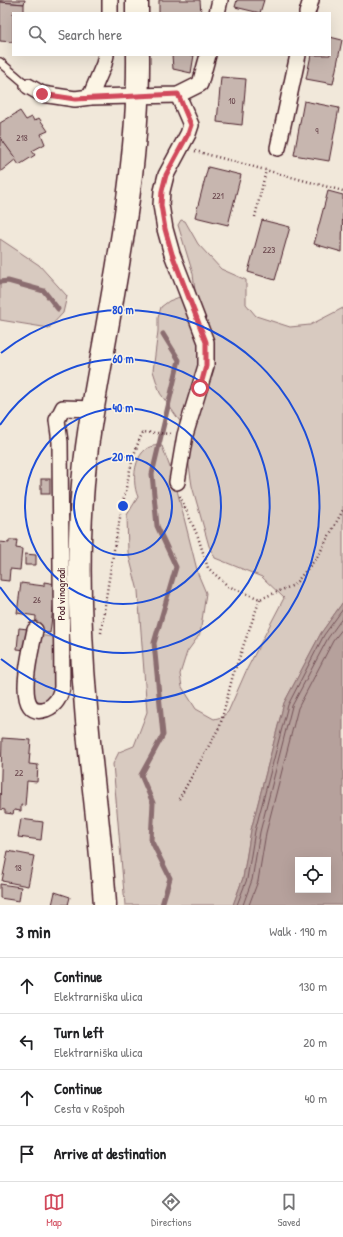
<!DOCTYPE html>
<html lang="en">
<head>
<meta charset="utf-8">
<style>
	:root { --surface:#fff; --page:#f2f2f2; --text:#202124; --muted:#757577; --line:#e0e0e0; --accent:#d1495b }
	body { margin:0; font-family:"Patrick Hand",sans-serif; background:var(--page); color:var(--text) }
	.controls { position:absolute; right:12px; bottom:12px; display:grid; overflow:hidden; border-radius:0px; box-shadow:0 4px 16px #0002 }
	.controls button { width:36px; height:36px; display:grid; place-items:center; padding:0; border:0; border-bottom:1px solid var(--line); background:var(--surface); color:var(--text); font:20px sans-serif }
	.stop { position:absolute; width:12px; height:12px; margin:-9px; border:3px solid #d1495b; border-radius:50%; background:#fff }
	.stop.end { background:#d1495b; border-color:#fff; box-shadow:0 1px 4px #0008 }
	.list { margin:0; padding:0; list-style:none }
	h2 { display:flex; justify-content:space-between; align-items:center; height:52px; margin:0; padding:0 16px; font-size:17px }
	h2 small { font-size:13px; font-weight:400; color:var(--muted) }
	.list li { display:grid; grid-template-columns:26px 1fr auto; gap:12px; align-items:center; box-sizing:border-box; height:56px; padding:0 16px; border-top:1px solid var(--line) }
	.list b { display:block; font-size:15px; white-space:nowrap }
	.list p { margin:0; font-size:13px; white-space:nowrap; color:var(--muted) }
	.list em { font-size:13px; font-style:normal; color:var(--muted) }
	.icon { flex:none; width:22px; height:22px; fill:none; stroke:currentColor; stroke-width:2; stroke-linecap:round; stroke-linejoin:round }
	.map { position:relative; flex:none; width:343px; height:905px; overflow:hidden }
	.search { position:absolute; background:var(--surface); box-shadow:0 4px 16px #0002; left:12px; right:12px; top:12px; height:44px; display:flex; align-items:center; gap:10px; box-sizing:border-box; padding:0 14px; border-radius:0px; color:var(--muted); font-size:15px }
	.sheet { height:276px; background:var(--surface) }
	nav { display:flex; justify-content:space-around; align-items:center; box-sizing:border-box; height:56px; border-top:1px solid var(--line); background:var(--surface); font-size:11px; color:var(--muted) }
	nav a { display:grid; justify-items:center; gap:2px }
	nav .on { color:var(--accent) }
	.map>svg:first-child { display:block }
</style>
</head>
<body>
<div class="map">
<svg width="343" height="905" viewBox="0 0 343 905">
	<rect width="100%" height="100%" fill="#f1e8da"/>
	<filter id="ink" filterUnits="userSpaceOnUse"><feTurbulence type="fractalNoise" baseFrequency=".025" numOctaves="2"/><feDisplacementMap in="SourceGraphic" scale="8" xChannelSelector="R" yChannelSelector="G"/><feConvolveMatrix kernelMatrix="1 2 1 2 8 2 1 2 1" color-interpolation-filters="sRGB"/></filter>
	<g filter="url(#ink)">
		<g fill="#d8cac0" stroke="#917476">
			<path d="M181,220L185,221L198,244L221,269L246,280V304L256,316L290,327L310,325L343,308V602L321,633L284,703L251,830L243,878L233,905H125L113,764L119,752L134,746L147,712L138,591L128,552L127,515L138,497C130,479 135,441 162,446L174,478L198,574L206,593L200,634L187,652L180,674L182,687L196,709L214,719L222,717L228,712L247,669L284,598L262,577L215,558L209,546L192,486L188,459L191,437L160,393L153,371L158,331V318L161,307L169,301L195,291L193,274L178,225Z"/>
			<polygon points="0,239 39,265 67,296 63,313 49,328 0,320"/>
			<path d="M37,635L54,637V692L51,700C42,702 38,703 32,696Z"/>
		</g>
		<path fill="#b6a19c" stroke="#8b6d6f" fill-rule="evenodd" d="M343,602V905H233L243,878L251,830L284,703L321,633ZM298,860H328V890H298Z"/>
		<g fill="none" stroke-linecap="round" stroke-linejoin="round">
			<g stroke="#755358" stroke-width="1">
				<polyline points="237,905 247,879 255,831 288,705 324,635 343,609"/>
				<polyline points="243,905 252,880 260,832 292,706 328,638 343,617"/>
				<polyline points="249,905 258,881 266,833 298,708 333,641 343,628"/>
			</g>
			<g stroke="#8b6d6f" stroke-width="5">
				<polyline points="0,282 8,281 44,291 58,309"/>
				<polyline points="162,905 170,878 151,840 153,803 141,775 163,735 154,643 176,567 157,526 152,474 179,360 163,334"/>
			</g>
		</g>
		<g fill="#c7b6af" stroke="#4a1f2b">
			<polygon points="0,0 25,0 24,4 0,2"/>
			<polygon points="159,0 200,0 201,13 159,13"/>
			<polygon points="237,0 264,0 260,13 235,7"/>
			<polygon points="0,2 24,4 24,13 13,13 13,42 0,41"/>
			<polygon points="330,37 342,40 333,84 306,79 311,55 330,55"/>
			<polygon points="172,55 194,55 191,73 173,69"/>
			<polygon points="221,77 246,79 242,125 217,122"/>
			<polygon points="304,101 339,108 329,161 294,155"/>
			<polygon points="20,111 26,120 32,117 34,121 39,118 48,131 41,134 45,144 32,151 35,155 19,165 0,137 0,123"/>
			<polygon points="2,140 16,159 0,172 0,141"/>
			<polygon points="208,167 241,175 228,225 195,217"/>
			<polygon points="328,191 343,195 342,252 314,244"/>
			<polygon points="262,220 290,227 275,280 248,272"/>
			<rect x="41" y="479" width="9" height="15"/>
			<polygon points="9,540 17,540 16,548 22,549 20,570 10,569 9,581 0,580 0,542 9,543"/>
			<polygon points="25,554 36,555 36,565 25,565"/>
			<polygon points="44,582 56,584 50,633 35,632 36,616 17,613 21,583 44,586"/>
			<polygon points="19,628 28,629 26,650 17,649"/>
			<polygon points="2,738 31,740 29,764 38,765 37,782 27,781 25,806 21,805 21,811 14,810 13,814 5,813 5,810 0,809"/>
			<polygon points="21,819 43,822 41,840 18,837"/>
			<polygon points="8,851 34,856 28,886 2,881"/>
			<polygon points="0,884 21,887 19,901 0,898"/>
			<polygon points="55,892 70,897 68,905 52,905"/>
		</g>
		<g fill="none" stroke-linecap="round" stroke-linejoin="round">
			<g stroke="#4a1f2b" stroke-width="10">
				<polyline id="lane" points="0,62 28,86"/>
			</g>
			<g stroke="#4a1f2b" stroke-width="18">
				<g id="street">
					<polyline points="110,13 110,0"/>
					<polyline points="217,13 220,0"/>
					<polyline points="307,13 311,0"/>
					<polyline points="106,55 104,64 90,97 178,95 200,84 208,55"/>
					<polyline points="28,86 42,94 75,99 90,97"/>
					<polyline points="278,148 298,55"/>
					<polyline points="177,482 185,435 206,366 206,342 172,254 165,229 161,205 162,191 166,175 188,134 191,125 178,95"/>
					<path d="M35,630C32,646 11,721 46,709C56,705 59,698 62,688L60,442L57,420L63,408L93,409"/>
				</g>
			</g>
			<g stroke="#4a1f2b" stroke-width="25">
				<g id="primary">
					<polyline points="137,0 137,13"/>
					<path d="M105,905C101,839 91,774 86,708C80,638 77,568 82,498C85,447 95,395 104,345C121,249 139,153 138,55"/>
				</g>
			</g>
			<g stroke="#4a1f2b" stroke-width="2.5" stroke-dasharray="1 3" stroke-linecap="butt">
				<polyline points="195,151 343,191"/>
				<polyline points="255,217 266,170"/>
				<polyline points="180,496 198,537 208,568 228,586 260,599 294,585 318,556 343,510"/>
				<path d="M101,633C107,589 114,546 123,503C128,479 132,454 143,432L171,434"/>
				<polyline points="179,799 220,726 233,675 260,599"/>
			</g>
			<use href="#lane" stroke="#fcf5e5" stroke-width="7"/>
			<use href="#street" stroke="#fcf5e5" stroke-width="15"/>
			<use href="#primary" stroke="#fcf5e5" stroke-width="22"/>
		</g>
	</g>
	<g fill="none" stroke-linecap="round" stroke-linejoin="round" filter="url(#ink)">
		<polyline stroke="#d1495b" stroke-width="5" points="42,94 75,99 178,94 191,125 188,134 166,175 162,191 161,205 165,229 172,254 206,342 206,366 200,388"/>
	</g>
	<g fill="none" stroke="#1d4ed8" stroke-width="2">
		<circle cx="123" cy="506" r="49"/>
		<circle cx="123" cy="506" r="98"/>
		<path d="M0 425A147 147 0 1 1 0 587"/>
		<path d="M1 353A196 196 0 1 1 1 659"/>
	</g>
	<g text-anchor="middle" stroke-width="3" stroke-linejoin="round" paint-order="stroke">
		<g font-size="9" fill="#69454c">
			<text x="232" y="104">10</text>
			<text x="317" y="134">9</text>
			<text x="22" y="141">218</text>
			<text x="218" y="199">221</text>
			<text x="269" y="253">223</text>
			<text x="37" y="603">26</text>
			<text x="19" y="776">22</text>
			<text x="18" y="871">18</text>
		</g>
		<g font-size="11" fill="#4a1f2b" stroke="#fcf5e5">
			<text transform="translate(61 594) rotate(-90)" y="4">Pod vinogradi</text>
		</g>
	</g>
	<circle cx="123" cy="506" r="6" fill="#1d4ed8" stroke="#fcf5e5" stroke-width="2"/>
	<g font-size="12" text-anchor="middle" font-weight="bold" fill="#1d4ed8" stroke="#fcf5e5" stroke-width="3" stroke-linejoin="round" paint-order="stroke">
		<text x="123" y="314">80 m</text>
		<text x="123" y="363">60 m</text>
		<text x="123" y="412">40 m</text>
		<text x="123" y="461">20 m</text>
	</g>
</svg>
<div class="controls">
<button><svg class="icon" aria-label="locate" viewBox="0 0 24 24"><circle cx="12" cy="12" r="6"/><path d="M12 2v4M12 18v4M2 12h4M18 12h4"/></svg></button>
</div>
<div class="stop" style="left:200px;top:388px"></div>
<div class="stop end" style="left:42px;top:94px"></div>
<div class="search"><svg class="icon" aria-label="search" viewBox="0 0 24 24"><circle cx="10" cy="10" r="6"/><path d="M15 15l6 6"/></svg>Search here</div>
</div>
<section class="sheet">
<h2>3 min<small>Walk · 190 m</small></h2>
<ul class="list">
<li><svg class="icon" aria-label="ahead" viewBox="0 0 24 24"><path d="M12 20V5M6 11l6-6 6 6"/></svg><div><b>Continue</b><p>Elektrarniška ulica</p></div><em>130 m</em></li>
<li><svg class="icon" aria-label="left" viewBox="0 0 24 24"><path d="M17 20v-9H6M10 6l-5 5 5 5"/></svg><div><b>Turn left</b><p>Elektrarniška ulica</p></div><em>20 m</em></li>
<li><svg class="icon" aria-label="ahead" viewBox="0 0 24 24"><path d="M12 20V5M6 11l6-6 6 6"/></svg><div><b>Continue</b><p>Cesta v Rošpoh</p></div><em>40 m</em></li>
<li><svg class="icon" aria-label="arrive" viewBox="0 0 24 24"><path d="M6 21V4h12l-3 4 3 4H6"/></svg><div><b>Arrive at destination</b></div></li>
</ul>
</section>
<nav>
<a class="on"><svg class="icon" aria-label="map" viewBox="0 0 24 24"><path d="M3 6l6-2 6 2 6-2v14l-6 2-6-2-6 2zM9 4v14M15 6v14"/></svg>Map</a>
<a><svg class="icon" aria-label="directions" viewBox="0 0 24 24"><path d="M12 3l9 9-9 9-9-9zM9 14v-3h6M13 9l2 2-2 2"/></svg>Directions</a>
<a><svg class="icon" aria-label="saved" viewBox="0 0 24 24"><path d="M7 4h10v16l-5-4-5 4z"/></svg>Saved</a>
</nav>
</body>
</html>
